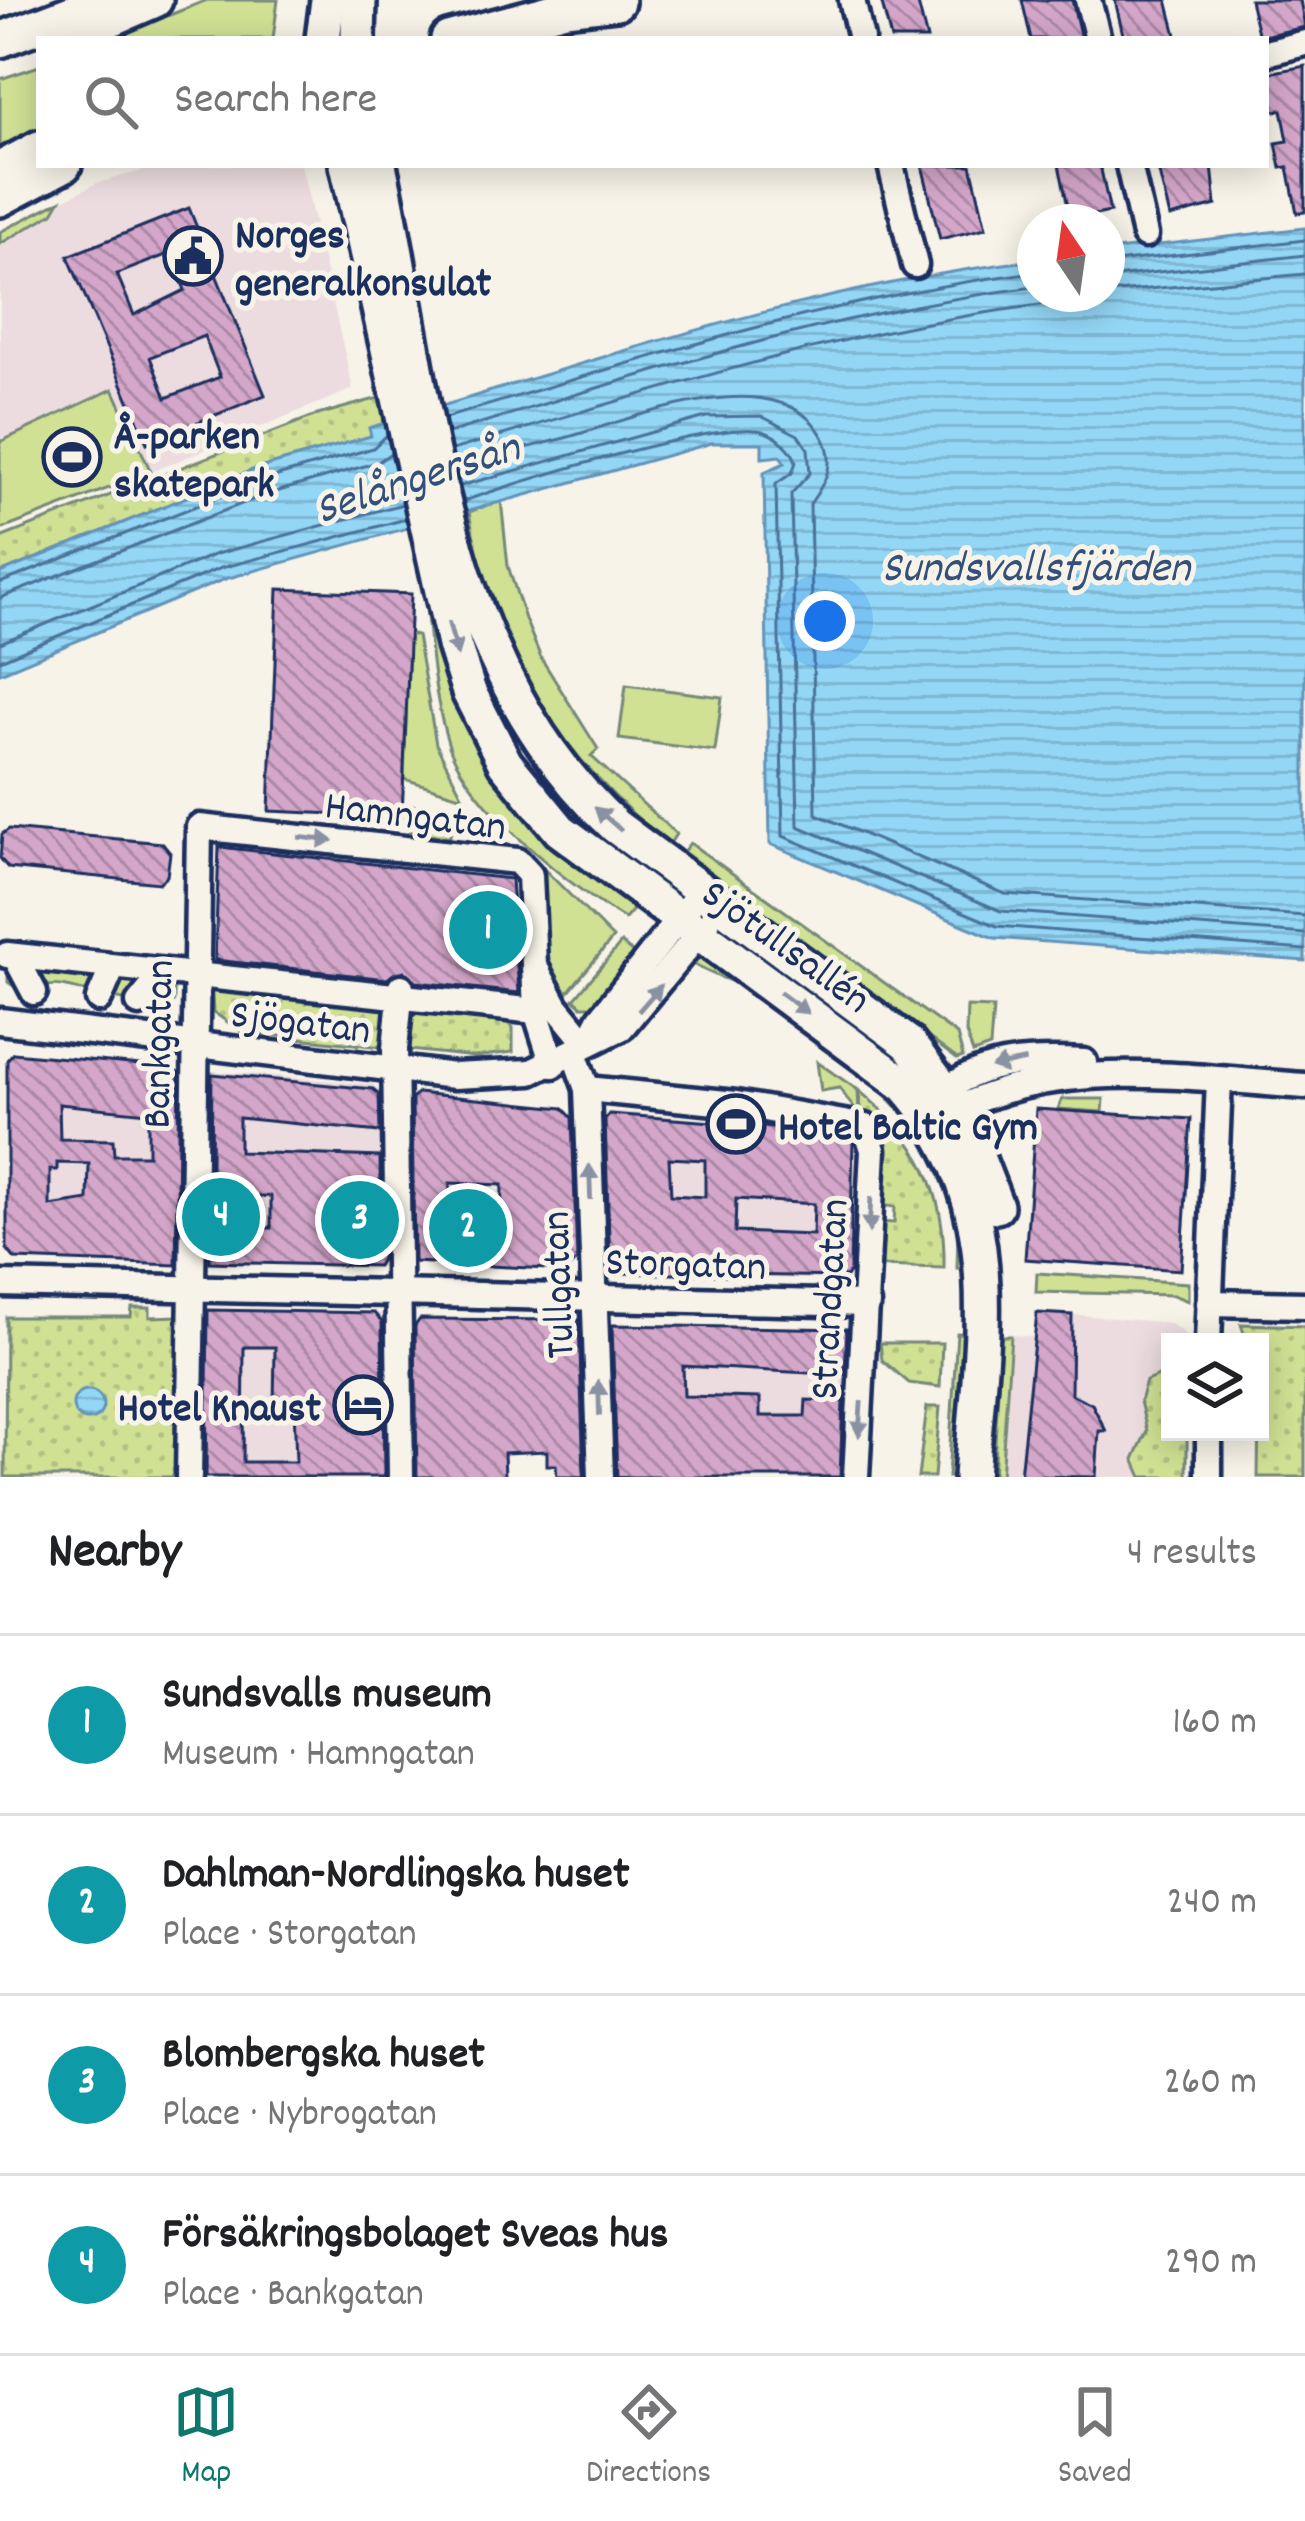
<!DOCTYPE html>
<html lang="en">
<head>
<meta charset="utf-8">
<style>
	:root { --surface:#fff; --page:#f2f2f2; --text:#202124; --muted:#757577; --line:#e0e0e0; --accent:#0f766e }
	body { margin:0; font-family:Dekko,sans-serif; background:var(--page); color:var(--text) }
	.controls { position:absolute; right:36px; bottom:36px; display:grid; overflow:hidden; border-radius:0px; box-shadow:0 6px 30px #0003 }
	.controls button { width:108px; height:108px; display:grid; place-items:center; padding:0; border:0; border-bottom:3px solid var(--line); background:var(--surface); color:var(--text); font:60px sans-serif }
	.compass { position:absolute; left:1017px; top:204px; width:108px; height:108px; border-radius:50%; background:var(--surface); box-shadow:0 6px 30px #0003; rotate:347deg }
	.you { position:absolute; left:825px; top:621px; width:42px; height:42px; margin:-30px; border:9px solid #fff; border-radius:50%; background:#1a73e8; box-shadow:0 0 0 18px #1a73e833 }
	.badge { display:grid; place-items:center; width:78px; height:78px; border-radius:50%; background:var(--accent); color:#fff; font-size:39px; font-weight:700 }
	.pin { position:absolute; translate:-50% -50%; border:6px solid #fff; box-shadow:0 3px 12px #0006 }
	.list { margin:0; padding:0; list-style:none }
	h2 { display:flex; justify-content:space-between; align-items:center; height:156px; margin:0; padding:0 48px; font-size:51px }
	h2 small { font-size:39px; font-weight:400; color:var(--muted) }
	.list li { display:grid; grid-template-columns:78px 1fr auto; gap:36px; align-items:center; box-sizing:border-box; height:180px; padding:0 48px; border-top:3px solid var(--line) }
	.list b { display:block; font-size:45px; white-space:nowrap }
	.list p { margin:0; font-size:39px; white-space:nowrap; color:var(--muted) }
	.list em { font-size:39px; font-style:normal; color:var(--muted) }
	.icon { flex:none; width:66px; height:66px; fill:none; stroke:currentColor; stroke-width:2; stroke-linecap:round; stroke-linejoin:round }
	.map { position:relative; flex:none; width:1305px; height:1477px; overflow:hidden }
	.search { position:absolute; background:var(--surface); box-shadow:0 6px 30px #0003; left:36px; right:36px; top:36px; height:132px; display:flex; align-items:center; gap:30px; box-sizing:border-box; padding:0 42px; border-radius:0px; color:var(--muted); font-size:45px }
	.sheet { height:876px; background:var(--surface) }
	nav { display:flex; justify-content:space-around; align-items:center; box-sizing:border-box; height:168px; border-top:3px solid var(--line); background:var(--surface); font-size:33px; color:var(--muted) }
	nav a { display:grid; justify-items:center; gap:6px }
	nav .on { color:var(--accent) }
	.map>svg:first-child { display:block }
</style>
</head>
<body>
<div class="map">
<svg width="1305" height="1477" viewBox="0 0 1305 1477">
	<defs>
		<pattern id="park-dots" width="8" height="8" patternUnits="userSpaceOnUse" patternTransform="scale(3)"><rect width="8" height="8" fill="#d0e194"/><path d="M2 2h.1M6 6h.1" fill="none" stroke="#b2c182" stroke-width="1.8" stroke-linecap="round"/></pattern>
		<pattern id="water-rules" width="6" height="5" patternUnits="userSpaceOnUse" patternTransform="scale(3)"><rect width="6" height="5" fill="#93d6f5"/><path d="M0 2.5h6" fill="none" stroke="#7eb8d4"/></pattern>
		<pattern id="building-back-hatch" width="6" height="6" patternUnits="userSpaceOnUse" patternTransform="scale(3)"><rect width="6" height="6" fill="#d4a6c9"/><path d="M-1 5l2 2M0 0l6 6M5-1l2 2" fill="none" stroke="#ab88a6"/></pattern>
	</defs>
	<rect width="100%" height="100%" fill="#f7f3e8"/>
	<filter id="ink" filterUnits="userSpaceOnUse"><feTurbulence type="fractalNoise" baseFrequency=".00833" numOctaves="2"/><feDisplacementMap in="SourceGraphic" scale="24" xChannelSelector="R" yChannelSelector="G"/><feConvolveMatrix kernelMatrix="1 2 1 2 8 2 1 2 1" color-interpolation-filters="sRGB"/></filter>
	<g filter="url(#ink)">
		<g fill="#ecdcdf">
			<polygon points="164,165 301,165 353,389 151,472 113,390 0,442 0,232 97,183"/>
			<polygon points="13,1053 172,1068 180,1075 180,1266 14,1260 5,1249 7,1060"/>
			<polygon points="212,1071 373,1084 384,1095 381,1267 210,1263 201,1254 202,1079"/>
			<polygon points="608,1111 862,1133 855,1269 845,1280 616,1274 606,1264 601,1119"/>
			<polygon points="202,1310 385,1313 387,1477 200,1477"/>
			<polygon points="1035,1311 1169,1323 1183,1332 1189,1342 1170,1342 1170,1432 1189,1432 1189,1477 1002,1477 1013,1335 1034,1337"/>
			<polygon points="608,1325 851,1327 843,1477 612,1477"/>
		</g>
		<g fill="#d0e194" stroke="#768879" stroke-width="3">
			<polygon points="207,0 278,0 273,39 110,39"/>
			<polygon points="39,66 39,130 0,150 0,79"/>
			<polygon points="60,201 53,213 0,244 0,232"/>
			<polygon points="113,389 151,472 0,530 0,442"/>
			<path d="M501,500L508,566L525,619L541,658L598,749L591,756L676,834L669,845C557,754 494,655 469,512Z"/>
			<path d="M423,581L467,712L638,904L625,919C571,888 470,806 449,746C432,694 430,634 423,581Z"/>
			<polygon points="409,634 417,636 436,744 463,797 404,779"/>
			<polygon points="626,685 722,697 715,751 619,739"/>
			<polygon points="410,804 452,819 450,837 409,832"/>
			<polygon points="690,843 957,1035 963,1057 957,1059 682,853"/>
			<path d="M540,865L613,938L568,992C530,959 560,908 534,869Z"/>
			<polygon points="621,943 639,958 597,1006 582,1006 574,999"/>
			<path d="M700,958C736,966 767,992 797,1013C880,1072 982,1155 976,1269L957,1268C958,1240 959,1213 951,1186C931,1122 808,1020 749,989C730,979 708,975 690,962Z"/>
			<path d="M8,961L174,980V1001C149,1011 89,991 62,986C41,982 25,996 8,982Z"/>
			<polygon points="967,1007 993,1008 990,1047 973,1053 966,1033"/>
			<polygon points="817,1062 858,1090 859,1115 839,1088 821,1091"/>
			<polygon points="1104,1099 1103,1112 1058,1109 1062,1099"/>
			<polygon points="1037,1273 1188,1283 1188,1301 1173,1295 1036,1292"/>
			<polygon points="1001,1336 1011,1336 1001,1477 993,1477"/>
		</g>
		<g fill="url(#park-dots)" stroke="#768879" stroke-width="3">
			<polygon points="386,396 383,424 370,428 372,436 253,470 0,573 0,538 314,416"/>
			<polygon points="211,982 504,1016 513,1028 513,1052 475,1057 242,1032 213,1012"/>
			<path d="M858,1090C920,1139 946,1191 944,1268L876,1266L878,1222L894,1223L895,1207L879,1205Z"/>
			<polygon points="132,1308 150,1308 150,1317 178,1316 177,1477 5,1477 6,1317 131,1317"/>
			<polygon points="1241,1324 1305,1326 1305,1477 1258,1477 1260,1342 1247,1342"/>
			<polygon points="957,1333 973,1334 965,1477 948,1477"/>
			<polygon points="880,1343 942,1343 940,1387 909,1383 882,1360"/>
			<polygon points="1170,1371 1170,1432 1187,1432 1187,1477 1142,1477 1134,1459 1147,1431 1140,1401 1146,1381"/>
			<polygon points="927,1407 940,1407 934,1477 918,1477"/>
		</g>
		<g fill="url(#water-rules)" stroke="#6393b9" stroke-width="3">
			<path d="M1305,228V961L994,938L770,844L764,472L785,463L780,456L762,458V443H712L225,579L0,673V573L253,470L371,436L369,428C589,363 806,287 1035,260V294H1107V251Z"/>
			<circle cx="88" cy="1405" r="15"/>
		</g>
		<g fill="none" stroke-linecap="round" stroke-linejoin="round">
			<g stroke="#4b729a" stroke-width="3">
				<polyline points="1107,263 1305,240"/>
				<polyline points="1107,278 1305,255"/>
				<polyline points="1096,294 1305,274"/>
				<path d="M445,418C640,360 832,297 1035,272"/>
				<path d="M448,433C642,375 833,311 1035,287"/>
				<path d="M452,450C647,393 838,330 1040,305L1063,294"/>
				<path d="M456,468C494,454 534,447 572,436C635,418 780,358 823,437C837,463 825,483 810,504L816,814L1005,894L1305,916"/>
				<polyline points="460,486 706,417 761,416 798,435 808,449 810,473 791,494 798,826 1001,911 1305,934"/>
				<path d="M464,501C511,484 726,417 765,432C777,436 793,449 796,462L792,473L776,484L783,836L997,926L1305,950"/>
				<polyline points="0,583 257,482 373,448 387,435"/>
				<polyline points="0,598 262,496 378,462 391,453"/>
				<polyline points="0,643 216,554 403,504"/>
				<polyline points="0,660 221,568 406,519"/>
			</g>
		</g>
		<g fill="url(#building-back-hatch)" stroke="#1b2f5e" stroke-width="3" fill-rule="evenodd">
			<polygon points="881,0 917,0 927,39 891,39"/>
			<polygon points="1022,0 1072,0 1081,39 1031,39"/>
			<polygon points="1115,0 1167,0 1177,39 1124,39"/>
			<polygon points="1250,0 1300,0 1305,27 1259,37"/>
			<polygon points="1305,66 1305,212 1297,213 1288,167 1281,168 1276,143 1288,141 1282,110 1269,112 1266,86 1271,85 1269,73"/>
			<polygon points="922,165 971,165 986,228 940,239"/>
			<polygon points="1059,165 1100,165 1110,212 1071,220"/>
			<polygon points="1157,165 1212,165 1216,205 1170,217"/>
			<path d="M189,208L265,395L147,443L68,256ZM171,253L185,290L134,315L117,274ZM204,336L220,377L166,398L150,357Z"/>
			<polygon points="278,589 411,594 402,817 269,811"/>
			<polygon points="9,829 162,843 170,853 167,876 159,883 8,868 0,858 2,834"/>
			<polygon points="219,847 511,879 519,993 416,982 404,971 387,979 215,960"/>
			<path d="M13,1053L172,1068L179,1074L176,1265L15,1259L7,1249V1060ZM59,1104L148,1113V1155H114L113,1140L60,1139ZM57,1163L89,1164L88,1200L50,1206V1170H57Z"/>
			<path d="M212,1074L373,1089L379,1094L380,1132L239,1118V1152L380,1157L381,1259L377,1266L210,1262ZM271,1196V1228H239V1198Z"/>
			<path d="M418,1093L563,1108L572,1118L577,1260L567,1270L414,1262L412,1099ZM450,1183L502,1185L501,1226L449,1224Z"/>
			<polygon points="1036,1109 1191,1119 1181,1270 1025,1259"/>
			<path d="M609,1114L765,1126L853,1141L850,1271L846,1277L616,1273L610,1267L605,1119ZM669,1158L705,1160V1197L671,1195ZM736,1199L814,1204L813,1235L735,1232Z"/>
			<path d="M208,1310L374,1313L382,1322L384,1477H206ZM244,1347H275L274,1406H294L296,1462H243Z"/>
			<polygon points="1037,1313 1072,1315 1071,1394 1092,1404 1106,1431 1099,1431 1096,1477 1020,1476"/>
			<polygon points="420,1319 579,1320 584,1477 557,1477 556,1465 547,1465 547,1451 504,1453 505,1477 417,1477 415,1326"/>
			<polygon points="612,1325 847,1329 845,1375 683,1366 684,1396 760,1398 760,1416 805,1416 806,1400 843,1401 840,1477 617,1477"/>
		</g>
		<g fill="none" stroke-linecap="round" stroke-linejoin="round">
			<g stroke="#1b2f5e" stroke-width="33">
				<g id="street">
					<polyline points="852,0 861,39"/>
					<polyline points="1088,0 1098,39"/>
					<polyline points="1266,53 1305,43"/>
					<polyline points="891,165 915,265"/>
					<polyline points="1129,165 1145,235"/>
					<polyline points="7,955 536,1011"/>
					<polyline points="15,956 34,992"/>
					<polyline points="538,972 556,1006 587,1044"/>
					<polyline points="401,987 395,1049 401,1477"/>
					<polyline points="99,999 113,967"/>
					<polyline points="139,1003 164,972"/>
					<polyline points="0,1021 454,1076 531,1072 621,1028 707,924"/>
					<polyline points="587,1044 600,1019 699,893"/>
					<polyline points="574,1053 587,1089 601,1477"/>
					<polyline points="587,1089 736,1104 866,1127 873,1150 856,1477"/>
					<path d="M932,1101C976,1060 1028,1059 1084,1062"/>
					<path d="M944,1116C1053,1054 1185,1078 1305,1086"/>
					<polyline points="0,1284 867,1304"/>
					<polyline points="1209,1303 1305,1305"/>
					<polyline points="1208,1342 1219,1080"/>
					<polyline points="1209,1432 1209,1477"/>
					<polyline points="189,1477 199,827 517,861 530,875 536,1011 553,1065"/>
				</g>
			</g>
			<g stroke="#1b2f5e" stroke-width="42">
				<g id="secondary">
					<polyline points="81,32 155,0"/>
					<polyline points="323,39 328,0"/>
					<polyline points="358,39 359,0"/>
					<polyline points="448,39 565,8 617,2"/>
					<polyline points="0,40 105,0"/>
					<path d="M347,165L454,645L469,692L505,763L560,830L906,1086C1010,1204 981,1333 971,1477"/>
					<path d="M379,165C428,392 434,658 615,826L908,1043L958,1108L996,1206"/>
					<polyline points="0,169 39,148"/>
					<polyline points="0,199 64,165"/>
				</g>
			</g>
			<use href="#street" stroke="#f7f3e8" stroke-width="24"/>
			<use href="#secondary" stroke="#f7f3e8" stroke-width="33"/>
		</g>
		<defs><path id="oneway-solid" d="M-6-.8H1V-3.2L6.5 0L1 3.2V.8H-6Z" transform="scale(3)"/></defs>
		<g fill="#8991a3">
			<use href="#oneway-solid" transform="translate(453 639) rotate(75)"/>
			<use href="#oneway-solid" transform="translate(608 819) rotate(-139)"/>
			<use href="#oneway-solid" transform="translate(316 839) rotate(6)"/>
			<use href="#oneway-solid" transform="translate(650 998) rotate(-49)"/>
			<use href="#oneway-solid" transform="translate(794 1003) rotate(36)"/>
			<use href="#oneway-solid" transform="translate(1008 1064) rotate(168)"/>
			<use href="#oneway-solid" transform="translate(590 1182) rotate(-92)"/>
			<use href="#oneway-solid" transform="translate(870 1215) rotate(93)"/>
			<use href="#oneway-solid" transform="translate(599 1398) rotate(-92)"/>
			<use href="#oneway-solid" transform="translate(860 1419) rotate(94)"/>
		</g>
	</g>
	<defs>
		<g id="civic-ring" transform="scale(3)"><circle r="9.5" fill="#f7f3e8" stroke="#1b2f5e" stroke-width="1.5"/><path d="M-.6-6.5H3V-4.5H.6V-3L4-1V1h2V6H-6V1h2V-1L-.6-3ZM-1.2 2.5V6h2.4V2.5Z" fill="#1b2f5e"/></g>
		<g id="stadium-ring" transform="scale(3)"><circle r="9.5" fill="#f7f3e8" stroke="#1b2f5e" stroke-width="1.5"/><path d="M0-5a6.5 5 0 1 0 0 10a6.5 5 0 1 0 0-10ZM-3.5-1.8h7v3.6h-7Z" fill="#1b2f5e"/></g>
		<g id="hotel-ring" transform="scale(3)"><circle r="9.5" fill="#f7f3e8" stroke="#1b2f5e" stroke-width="1.5"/><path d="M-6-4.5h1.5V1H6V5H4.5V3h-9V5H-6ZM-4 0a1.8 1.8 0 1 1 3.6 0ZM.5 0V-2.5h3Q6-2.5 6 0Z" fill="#1b2f5e"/></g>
	</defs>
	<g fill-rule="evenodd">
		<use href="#civic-ring" x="193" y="256"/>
		<use href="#stadium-ring" x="72" y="457"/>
		<use href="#stadium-ring" x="736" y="1124"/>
		<use href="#hotel-ring" x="363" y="1405"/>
	</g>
	<g text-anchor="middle" stroke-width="10" stroke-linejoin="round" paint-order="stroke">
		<g font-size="42" font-weight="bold" fill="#1b2f5e" stroke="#f7f3e8" text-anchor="start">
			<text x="235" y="247">Norges<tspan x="235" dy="48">generalkonsulat</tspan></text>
			<text x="114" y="448">Å-parken<tspan x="114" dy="48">skatepark</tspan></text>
			<text x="778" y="1139">Hotel Baltic Gym</text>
			<text x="321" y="1420" text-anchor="end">Hotel Knaust</text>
		</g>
		<g font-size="42" fill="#1b2f5e" stroke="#f7f3e8">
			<text transform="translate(416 813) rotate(7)" y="15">Hamngatan</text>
			<text transform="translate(788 944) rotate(36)" y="15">Sjötullsallén</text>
			<text transform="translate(301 1019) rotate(7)" y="15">Sjögatan</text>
			<text transform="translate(155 1044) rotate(-89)" y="15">Bankgatan</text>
			<text transform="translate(686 1261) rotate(2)" y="15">Storgatan</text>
			<text transform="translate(555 1285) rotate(-92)" y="15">Tullgatan</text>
			<text transform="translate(826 1299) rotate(-87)" y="15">Strandgatan</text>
		</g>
		<g font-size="45" font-style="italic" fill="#33507c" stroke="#f7f3e8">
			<text transform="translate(416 475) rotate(-18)" y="16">Selångersån</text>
			<text x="1036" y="580">Sundsvallsfjärden</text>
		</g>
	</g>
</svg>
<div class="controls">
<button><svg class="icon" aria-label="layers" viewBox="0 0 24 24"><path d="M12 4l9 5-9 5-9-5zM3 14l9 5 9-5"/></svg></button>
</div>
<svg class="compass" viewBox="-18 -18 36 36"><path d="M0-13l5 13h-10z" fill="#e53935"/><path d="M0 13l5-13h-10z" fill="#757577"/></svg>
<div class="you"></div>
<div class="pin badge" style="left:488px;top:930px;background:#0f9aa8">1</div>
<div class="pin badge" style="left:468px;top:1228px;background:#0f9aa8">2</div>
<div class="pin badge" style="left:360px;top:1220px;background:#0f9aa8">3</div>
<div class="pin badge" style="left:221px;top:1217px;background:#0f9aa8">4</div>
<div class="search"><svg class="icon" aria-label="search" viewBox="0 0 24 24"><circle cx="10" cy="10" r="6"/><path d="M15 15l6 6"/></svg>Search here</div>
</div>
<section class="sheet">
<h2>Nearby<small>4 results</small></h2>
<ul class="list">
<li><span class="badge" style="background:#0f9aa8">1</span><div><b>Sundsvalls museum</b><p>Museum · Hamngatan</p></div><em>160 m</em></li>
<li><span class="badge" style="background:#0f9aa8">2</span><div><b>Dahlman-Nordlingska huset</b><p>Place · Storgatan</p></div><em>240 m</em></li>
<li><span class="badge" style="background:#0f9aa8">3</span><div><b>Blombergska huset</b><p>Place · Nybrogatan</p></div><em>260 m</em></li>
<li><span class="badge" style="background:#0f9aa8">4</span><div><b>Försäkringsbolaget Sveas hus</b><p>Place · Bankgatan</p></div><em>290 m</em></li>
</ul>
</section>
<nav>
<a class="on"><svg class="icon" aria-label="map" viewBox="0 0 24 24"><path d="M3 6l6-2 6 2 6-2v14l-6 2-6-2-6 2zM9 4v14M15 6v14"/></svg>Map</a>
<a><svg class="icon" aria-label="directions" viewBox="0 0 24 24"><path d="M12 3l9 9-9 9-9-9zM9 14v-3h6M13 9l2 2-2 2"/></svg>Directions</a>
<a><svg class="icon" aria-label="saved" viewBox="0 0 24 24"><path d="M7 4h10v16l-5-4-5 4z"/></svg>Saved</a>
</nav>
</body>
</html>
